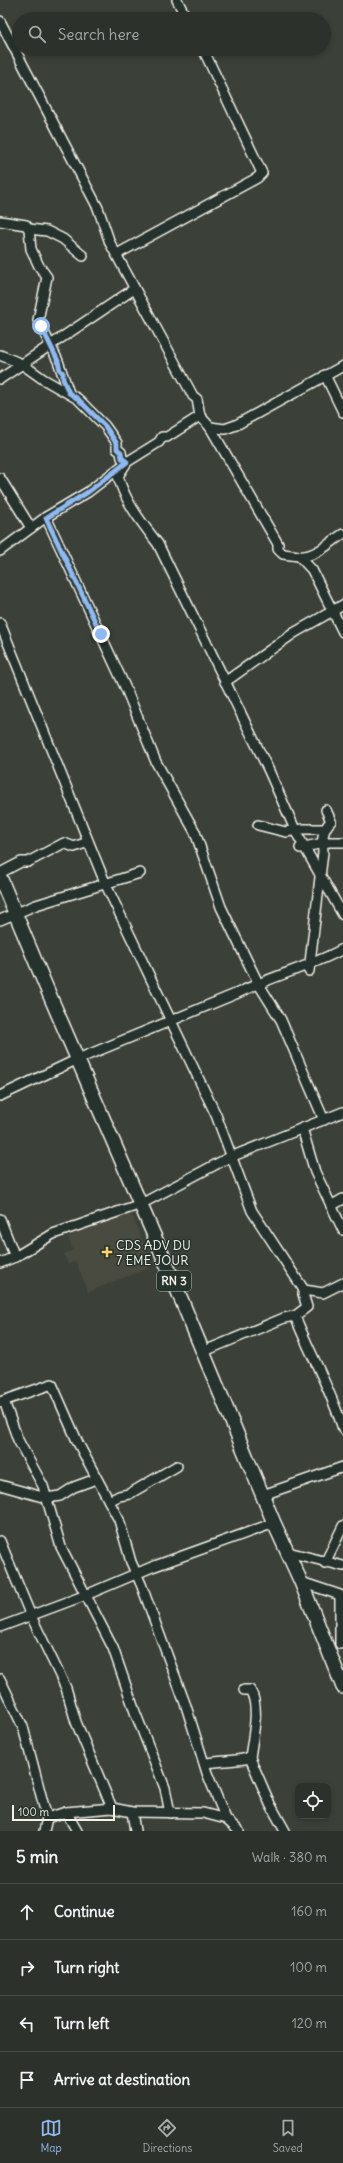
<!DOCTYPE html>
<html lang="en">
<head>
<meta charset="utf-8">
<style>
	:root { --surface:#2c312b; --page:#343933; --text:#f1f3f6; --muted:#a6a9a9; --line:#484c47; --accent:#90b9f0 }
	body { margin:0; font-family:Delius,sans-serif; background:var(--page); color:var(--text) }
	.controls { position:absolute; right:12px; bottom:12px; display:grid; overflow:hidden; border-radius:8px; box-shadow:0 2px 6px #0003 }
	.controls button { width:36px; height:36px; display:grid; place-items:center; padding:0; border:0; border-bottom:1px solid var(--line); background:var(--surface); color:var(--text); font:20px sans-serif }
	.scale { position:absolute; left:12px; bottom:10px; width:103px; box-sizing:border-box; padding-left:4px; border:2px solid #f4f1e8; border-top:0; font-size:11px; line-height:14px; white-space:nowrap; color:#f4f1e8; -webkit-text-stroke:3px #26332d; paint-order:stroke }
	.stop { position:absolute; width:12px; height:12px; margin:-9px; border:3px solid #90b9f0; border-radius:50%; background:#fff }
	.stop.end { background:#90b9f0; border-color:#fff; box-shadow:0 1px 4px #0008 }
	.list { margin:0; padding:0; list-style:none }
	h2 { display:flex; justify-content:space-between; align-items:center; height:52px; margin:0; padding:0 16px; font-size:17px }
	h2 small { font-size:13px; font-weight:400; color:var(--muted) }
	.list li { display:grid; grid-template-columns:26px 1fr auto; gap:12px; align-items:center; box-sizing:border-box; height:56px; padding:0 16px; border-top:1px solid var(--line) }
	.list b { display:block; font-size:15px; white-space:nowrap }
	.list em { font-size:13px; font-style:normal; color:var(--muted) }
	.icon { flex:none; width:22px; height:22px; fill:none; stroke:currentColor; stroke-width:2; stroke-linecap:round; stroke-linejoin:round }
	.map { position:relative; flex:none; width:343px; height:1831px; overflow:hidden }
	.search { position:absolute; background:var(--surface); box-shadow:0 2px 6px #0003; left:12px; right:12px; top:12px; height:44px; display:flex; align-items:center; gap:10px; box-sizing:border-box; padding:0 14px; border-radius:22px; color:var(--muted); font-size:15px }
	.sheet { height:276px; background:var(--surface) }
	nav { display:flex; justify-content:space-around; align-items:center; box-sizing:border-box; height:56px; border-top:1px solid var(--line); background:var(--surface); font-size:11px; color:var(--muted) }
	nav a { display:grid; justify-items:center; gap:2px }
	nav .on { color:var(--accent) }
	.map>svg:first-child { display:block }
</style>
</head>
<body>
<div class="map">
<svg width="343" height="1831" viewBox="0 0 343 1831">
	<rect width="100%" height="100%" fill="#3b4139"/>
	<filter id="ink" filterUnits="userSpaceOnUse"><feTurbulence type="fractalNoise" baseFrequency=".025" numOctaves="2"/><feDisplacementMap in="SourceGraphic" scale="8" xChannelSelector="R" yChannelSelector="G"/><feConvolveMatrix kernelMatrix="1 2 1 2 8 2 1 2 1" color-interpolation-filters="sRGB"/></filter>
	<g filter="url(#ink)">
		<polygon fill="#4a4b41" points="130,1211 153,1266 88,1292 76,1261 68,1264 64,1254 73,1250 68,1237"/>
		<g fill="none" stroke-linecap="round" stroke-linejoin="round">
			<g stroke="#f4f1e8" stroke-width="12">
				<g id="minor">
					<polyline points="177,0 187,19"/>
					<polyline points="0,21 98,208 110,243 193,396 197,399 200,416 210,427 278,544 278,549 283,554 299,556 312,570 343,632"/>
					<polyline points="0,221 26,225 29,229 31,249 39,266 47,277 38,320 58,361 69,393"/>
					<polyline points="29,229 47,231 63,239 83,256"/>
					<polyline points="117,254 257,178 262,173 203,49"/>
					<path d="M0,355L22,364L43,379L78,399L105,426L117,443V449L121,452L122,458L127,462L118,476C125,502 142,523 158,544L269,771L297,834L343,915"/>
					<polyline points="325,375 343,412"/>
					<polyline points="0,379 134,289"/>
					<polyline points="210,427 225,429 236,425 343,366"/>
					<polyline points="0,478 31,528"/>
					<polyline points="46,517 126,689 156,762 195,832 221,907 258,983 281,1020 324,1120"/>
					<polyline points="0,551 46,517 88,492 127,462 159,442 162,437 167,437 200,416"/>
					<path d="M299,556C315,558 330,542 343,534"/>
					<polyline points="0,623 106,885 216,1115 252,1211 304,1290"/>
					<polyline points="225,682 294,633 343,605"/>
					<polyline points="258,825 286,832 303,829 325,829"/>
					<polyline points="300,848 328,842 343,842"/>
					<polyline points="0,873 21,862 28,862 64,843 74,847 88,842"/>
					<polyline points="0,920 36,905 140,873"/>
					<path d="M309,971L323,852C322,840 322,830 331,821L326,810"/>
					<path d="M0,1096L78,1059L238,993C272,976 310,967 343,949"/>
					<polyline points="302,1128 315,1172 343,1230"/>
					<polyline points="331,1206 343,1199"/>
					<polyline points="0,1219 15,1257"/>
					<polyline points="0,1263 15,1257 53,1234 141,1204 228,1158 343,1112"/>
					<path d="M295,1316C310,1354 331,1390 343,1429"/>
					<polyline points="202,1352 284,1318 295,1316 307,1307 303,1294 304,1290 323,1293 343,1283"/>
					<polyline points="4,1401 18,1440 43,1486 61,1547 113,1648 135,1712 165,1788 170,1813"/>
					<polyline points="0,1402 52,1384 78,1443 119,1520 131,1562 141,1584 186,1706 207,1773 226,1819 203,1813 132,1812 112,1808 66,1812 47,1818 44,1831"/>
					<polyline points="0,1485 46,1498 60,1496 74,1487 96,1479"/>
					<polyline points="263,1495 343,1467"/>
					<polyline points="109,1501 119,1496 129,1494 177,1466"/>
					<polyline points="0,1541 31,1616 66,1688 76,1722 112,1808"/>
					<polyline points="288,1552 343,1566"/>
					<polyline points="325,1563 343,1526"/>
					<polyline points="301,1582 340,1595 340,1644"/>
					<polyline points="0,1627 86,1595 152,1567 274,1523"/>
					<polyline points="0,1679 23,1727 47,1818"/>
					<path d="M244,1690H250C261,1707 252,1739 250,1758"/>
					<path d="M205,1763C220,1761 234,1761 250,1758L270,1804L285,1831"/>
					<polyline points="66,1812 77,1831"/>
					<polyline points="132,1812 135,1831"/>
					<polyline points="226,1819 239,1831"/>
				</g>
			</g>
			<g stroke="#f4f1e8" stroke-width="16">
				<polyline id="highway" points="0,877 47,989 169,1270 274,1523 301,1582 343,1687"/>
			</g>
			<use href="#minor" stroke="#26332d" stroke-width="9"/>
			<use href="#highway" stroke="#26332d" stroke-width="13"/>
		</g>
	</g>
	<g fill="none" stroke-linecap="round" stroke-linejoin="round" filter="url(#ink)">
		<polyline stroke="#90b9f0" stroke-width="5" points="41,326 58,361 60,370 63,373 63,379 69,393 78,399 105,426 117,444 117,449 121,452 122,458 127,462 88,492 46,518 101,634"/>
	</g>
	<path fill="#ffd166" stroke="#26332d" stroke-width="1.5" d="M105 1246h4v4h4v4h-4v4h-4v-4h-4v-4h4z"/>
	<g text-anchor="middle" stroke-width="3" stroke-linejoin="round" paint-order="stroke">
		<rect fill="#26332d" stroke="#b6b8b0" stroke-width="1" x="157" y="1271" width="34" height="20" rx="3"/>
		<g font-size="12" font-weight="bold" fill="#f4f1e8">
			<text x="174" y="1285">RN 3</text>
		</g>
		<g font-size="13" fill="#f4f1e8" stroke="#26332d" text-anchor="start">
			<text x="116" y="1250">CDS ADV DU<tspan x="116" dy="15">7 EME JOUR</tspan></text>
		</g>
	</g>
</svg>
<div class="controls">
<button><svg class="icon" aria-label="locate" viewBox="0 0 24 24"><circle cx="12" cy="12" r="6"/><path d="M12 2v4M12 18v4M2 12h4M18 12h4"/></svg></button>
</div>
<div class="scale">100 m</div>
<div class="stop" style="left:41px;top:326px"></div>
<div class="stop end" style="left:101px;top:634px"></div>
<div class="search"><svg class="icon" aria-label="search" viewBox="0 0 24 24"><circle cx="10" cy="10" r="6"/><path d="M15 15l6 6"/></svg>Search here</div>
</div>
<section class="sheet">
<h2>5 min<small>Walk · 380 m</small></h2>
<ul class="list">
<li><svg class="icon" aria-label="ahead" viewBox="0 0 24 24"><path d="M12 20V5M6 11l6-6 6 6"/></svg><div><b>Continue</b></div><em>160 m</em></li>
<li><svg class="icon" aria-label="right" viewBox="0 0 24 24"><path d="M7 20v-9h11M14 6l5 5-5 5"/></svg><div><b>Turn right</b></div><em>100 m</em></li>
<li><svg class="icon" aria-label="left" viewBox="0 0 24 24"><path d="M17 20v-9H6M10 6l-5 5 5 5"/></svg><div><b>Turn left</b></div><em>120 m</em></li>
<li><svg class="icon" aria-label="arrive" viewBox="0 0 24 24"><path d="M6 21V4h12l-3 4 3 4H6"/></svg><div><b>Arrive at destination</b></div></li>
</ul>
</section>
<nav>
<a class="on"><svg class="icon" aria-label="map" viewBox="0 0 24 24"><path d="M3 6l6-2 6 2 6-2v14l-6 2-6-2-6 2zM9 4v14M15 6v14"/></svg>Map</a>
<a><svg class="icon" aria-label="directions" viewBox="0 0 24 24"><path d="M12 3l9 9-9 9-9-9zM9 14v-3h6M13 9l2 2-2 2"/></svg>Directions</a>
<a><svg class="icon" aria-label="saved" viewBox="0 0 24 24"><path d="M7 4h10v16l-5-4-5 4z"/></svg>Saved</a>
</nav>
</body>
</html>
